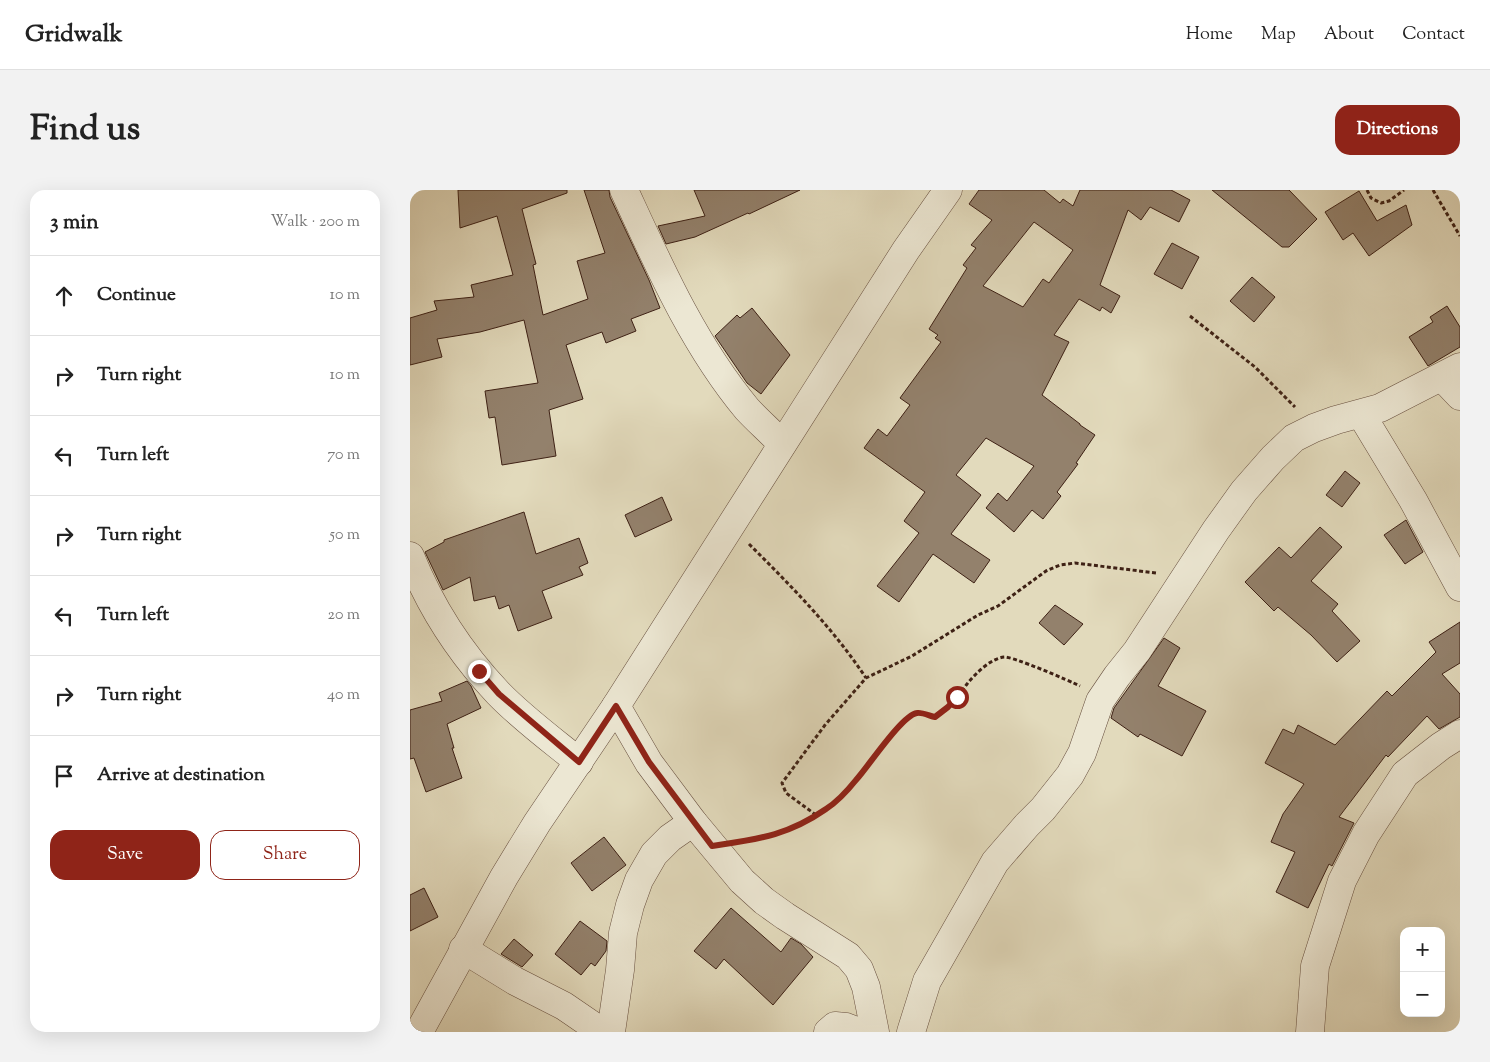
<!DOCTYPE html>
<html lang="en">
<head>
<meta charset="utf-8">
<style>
	:root { --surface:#fff; --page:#f2f2f2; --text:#222; --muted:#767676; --line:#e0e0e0; --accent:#8f2418 }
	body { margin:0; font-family:"Sorts Mill Goudy",serif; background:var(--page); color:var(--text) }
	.controls { position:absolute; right:15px; bottom:15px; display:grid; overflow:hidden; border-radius:10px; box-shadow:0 5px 20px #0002 }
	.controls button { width:45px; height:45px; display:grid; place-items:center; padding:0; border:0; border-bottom:1px solid var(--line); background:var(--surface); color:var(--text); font:25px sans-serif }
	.stop { position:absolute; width:15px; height:15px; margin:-11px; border:4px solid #8f2418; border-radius:50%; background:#fff }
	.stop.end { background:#8f2418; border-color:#fff; box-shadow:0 1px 5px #0008 }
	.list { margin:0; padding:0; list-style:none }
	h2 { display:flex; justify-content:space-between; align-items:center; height:65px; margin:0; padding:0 20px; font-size:21px }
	h2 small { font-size:16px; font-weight:400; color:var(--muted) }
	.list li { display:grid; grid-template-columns:32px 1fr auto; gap:15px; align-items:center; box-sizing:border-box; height:80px; padding:0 20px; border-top:1px solid var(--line) }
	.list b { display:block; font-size:19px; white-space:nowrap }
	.list em { font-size:16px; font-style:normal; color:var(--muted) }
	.actions { display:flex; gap:10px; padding:15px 20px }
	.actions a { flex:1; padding:11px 0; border:1px solid var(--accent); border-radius:15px; text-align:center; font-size:18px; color:var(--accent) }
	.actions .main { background:var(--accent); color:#fff }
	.icon { flex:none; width:28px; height:28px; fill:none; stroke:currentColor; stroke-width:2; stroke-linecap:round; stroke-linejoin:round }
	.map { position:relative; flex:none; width:1050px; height:842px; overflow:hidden; border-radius:15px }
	header { display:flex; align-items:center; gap:30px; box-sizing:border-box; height:70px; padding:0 25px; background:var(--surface); border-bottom:1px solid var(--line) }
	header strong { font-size:24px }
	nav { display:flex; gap:28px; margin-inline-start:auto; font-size:18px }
	.intro { display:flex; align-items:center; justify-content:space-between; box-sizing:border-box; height:120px; padding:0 30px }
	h1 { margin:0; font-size:35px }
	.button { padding:12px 22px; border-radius:15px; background:var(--accent); color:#fff; font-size:18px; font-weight:700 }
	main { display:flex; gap:30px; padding:0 30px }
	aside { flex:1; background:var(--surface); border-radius:15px; box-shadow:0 5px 20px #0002 }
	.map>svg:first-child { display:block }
</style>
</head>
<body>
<header>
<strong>Gridwalk</strong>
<nav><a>Home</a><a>Map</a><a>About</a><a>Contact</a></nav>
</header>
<div class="intro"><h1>Find us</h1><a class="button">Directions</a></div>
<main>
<aside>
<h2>3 min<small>Walk · 200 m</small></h2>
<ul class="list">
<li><svg class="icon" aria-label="ahead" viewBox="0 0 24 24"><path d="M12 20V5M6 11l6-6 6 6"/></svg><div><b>Continue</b></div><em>10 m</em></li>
<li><svg class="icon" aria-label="right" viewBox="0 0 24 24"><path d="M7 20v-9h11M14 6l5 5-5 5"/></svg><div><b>Turn right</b></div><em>10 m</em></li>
<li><svg class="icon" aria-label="left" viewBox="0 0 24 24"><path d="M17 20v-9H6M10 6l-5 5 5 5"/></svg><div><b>Turn left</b></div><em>70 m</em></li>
<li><svg class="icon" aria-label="right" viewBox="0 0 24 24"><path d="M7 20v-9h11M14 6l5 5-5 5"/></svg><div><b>Turn right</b></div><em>50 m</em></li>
<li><svg class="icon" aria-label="left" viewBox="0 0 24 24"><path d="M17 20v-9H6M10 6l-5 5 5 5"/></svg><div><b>Turn left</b></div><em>20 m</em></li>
<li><svg class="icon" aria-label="right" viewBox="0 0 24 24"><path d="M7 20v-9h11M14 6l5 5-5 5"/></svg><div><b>Turn right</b></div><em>40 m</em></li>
<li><svg class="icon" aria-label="arrive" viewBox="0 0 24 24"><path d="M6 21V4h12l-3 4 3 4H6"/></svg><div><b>Arrive at destination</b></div></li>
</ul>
<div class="actions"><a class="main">Save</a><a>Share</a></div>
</aside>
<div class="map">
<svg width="1050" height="842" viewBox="0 0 1050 842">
	<rect width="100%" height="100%" fill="#e2dabc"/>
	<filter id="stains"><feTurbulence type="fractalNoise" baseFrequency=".004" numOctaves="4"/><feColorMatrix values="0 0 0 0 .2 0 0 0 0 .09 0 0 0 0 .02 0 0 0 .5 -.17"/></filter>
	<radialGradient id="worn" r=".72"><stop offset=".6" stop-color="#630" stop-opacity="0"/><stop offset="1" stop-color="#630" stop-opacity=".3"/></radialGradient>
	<g fill="#93816c" stroke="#3e2115" fill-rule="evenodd">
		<polygon points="48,0 157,0 157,3 112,19 126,74 123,75 133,125 178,109 167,71 195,63 174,0 199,0 200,7 239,90 250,118 221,129 226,141 196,153 192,142 156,155 173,209 139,220 146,266 92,275 85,227 79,228 75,201 128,193 114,130 70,142 27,149 32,167 0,175 0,128 27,120 24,111 64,107 61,95 103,85 87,26 50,38"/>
		<polygon points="284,0 390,0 339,24 338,23 285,47 256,54 248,36 295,26"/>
		<path d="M569,0H634L650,13L653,9L663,16L670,0H761L780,10L769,32L740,17L731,30L718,20L690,95L710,106L701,123L692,117L690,121L669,109L644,145L659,152L632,205L670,234V235L685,245L666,273L668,274L647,302L651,306L633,329L622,320L604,342L576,318L588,303L597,311L624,276L576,248L546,285L571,305L541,344L580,370L564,393L523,364L489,412L467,396L509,343L494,331L515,302L454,258L468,239L477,246L500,215L490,208L531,152L525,148L528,145L519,139L557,78L553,75L566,58L561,55L582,30L559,14ZM624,32L663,60L639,93L633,89L613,117L573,96Z"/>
		<polygon points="802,0 879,0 907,29 879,57 872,57"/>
		<polygon points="949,1 967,31 996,15 1002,35 959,66 943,43 933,50 915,22"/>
		<polygon points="762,53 789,67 772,99 744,84"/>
		<polygon points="842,87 865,107 844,132 820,111"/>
		<polygon points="1037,116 1050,137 1050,157 1018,176 999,147 1023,132 1020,127"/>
		<polygon points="342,118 380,165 351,204 337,193 305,146 327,125 330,128"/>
		<polygon points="935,281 950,293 932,317 916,305"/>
		<polygon points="252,307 262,330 225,347 215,325"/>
		<polygon points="114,322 126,364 169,348 178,373 169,377 173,385 132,401 142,428 108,441 99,415 89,419 85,406 64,411 60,387 33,400 15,362 34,352 34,350"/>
		<polygon points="996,330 1013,362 995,374 974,345"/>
		<polygon points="910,337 932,357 901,391 928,414 922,421 950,451 927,472 901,445 868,417 864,421 835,392 869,357 881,368"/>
		<polygon points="645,415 673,434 654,455 629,433"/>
		<polygon points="1050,432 1050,473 1032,484 1050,504 1050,527 1029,539 1017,526 978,567 976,565 929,627 944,633 922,676 919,674 898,718 866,702 885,662 861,652 873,624 894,594 855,573 873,539 884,544 888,535 925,555 977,501 982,506 1026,462 1019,452"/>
		<polygon points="754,448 770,458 748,496 796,521 772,566 730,544 728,547 701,528 704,518"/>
		<polygon points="57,491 61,496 71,518 37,534 44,558 42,558 52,588 16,602 4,568 0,569 0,520 32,511 29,503"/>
		<polygon points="194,647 216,675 182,701 161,673"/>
		<polygon points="14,698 28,727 0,741 0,705"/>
		<polygon points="321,718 371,762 381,748 391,754 403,767 363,815 314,769 306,779 284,761"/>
		<polygon points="170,731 197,751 196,761 185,776 181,773 171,785 145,764"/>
		<polygon points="104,749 123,765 112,777 91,764"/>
	</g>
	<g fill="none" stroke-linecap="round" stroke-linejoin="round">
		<g stroke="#674f3f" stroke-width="29">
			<g id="minor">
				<path d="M214,0C249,76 283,154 337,219C348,231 361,242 372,254"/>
				<polyline points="1032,187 1050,206"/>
				<polyline points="951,224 1003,310 1050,397"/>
				<path d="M0,366C20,416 51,464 88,503C112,528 142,550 169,572"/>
				<polyline points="206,516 239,573 283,632 332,691 354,711 375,726 438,766 449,779 456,797 465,842"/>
				<polyline points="53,759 105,791 154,816 192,842"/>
				<polyline points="9,842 94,687 127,633 206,516 496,60 538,0"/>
				<polyline points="201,842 210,780 213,743 220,715 229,690 244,664 260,648 283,632"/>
				<polyline points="418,842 425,836 436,837 449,842"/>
				<polyline points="501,842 517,791 585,672 617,635 633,619 660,585 672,563 690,511 707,486 727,461 806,340 834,301 863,268 884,248 904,238 926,230 970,218 1050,177"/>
				<polyline points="900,842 905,776 932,691 956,644 995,584 1031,556 1050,544"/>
			</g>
		</g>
		<g stroke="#3e2115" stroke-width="3" stroke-dasharray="4 2.5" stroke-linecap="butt">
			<polyline points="957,0 961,8 971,13 979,11 994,0"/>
			<polyline points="1023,0 1050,46"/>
			<polyline points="780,126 845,177 885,217"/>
			<path d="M339,354C381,396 423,438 456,488"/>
			<polyline points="406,625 376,603 372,593 415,535 456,488 502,466 568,425 588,416 636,381 650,375 665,373 746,383"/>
			<path d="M332,651C381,643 412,628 446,591C463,571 477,549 495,530C506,521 512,523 525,527C539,521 548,505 557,494C566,483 580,469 594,467C602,466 660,491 670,496"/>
		</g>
		<use href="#minor" stroke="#ece7d3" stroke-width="28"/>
	</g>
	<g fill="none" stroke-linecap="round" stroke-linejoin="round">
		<path stroke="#8f2418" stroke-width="6" d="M69,481L89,504L169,572L206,516L239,572L302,656C348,649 377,646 416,619C427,612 438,600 446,590C458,577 492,525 507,523C512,522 520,526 525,527L538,517L547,507"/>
	</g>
	<rect width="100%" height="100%" filter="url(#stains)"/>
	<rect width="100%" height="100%" fill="url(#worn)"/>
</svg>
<div class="controls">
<button>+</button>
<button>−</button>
</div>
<div class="stop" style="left:547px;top:507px"></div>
<div class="stop end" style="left:69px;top:481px"></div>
</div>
</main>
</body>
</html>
